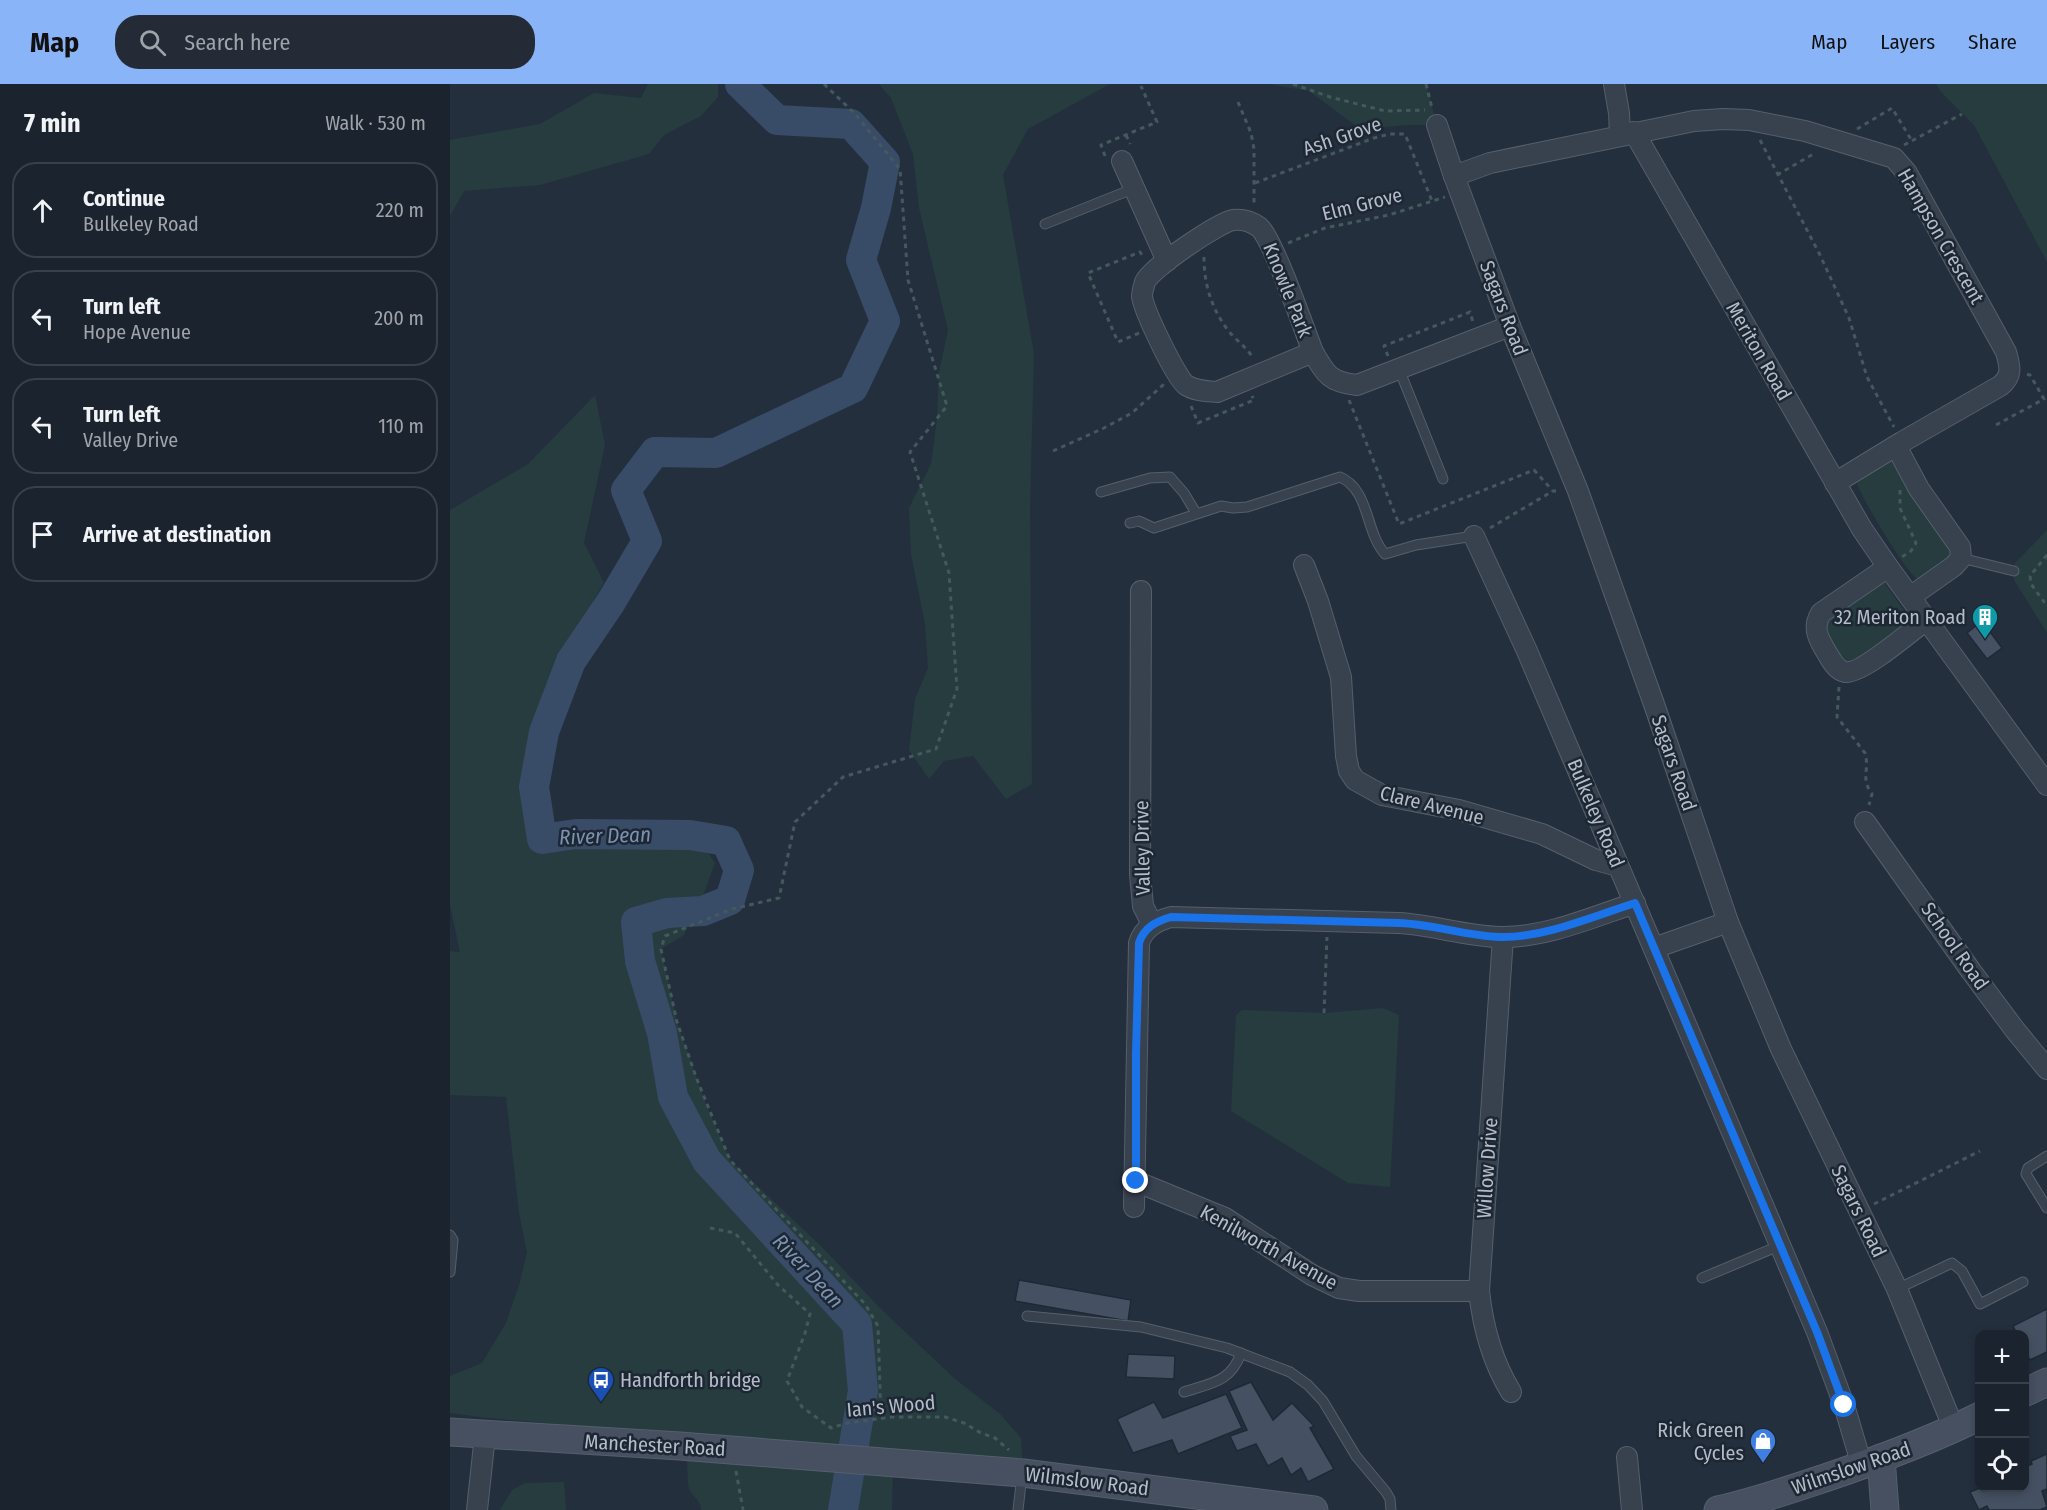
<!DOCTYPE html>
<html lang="en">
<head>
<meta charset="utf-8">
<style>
	:root { --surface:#1b232e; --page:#242b36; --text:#f1f3f6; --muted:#a0a4aa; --line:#39404a; --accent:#8ab4f8 }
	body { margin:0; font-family:"Fira Sans Condensed",sans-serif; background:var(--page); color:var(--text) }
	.controls { position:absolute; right:18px; bottom:18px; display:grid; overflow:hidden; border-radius:12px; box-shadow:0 3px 9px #0003 }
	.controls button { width:54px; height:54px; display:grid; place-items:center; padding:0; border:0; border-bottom:2px solid var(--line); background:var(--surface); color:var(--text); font:30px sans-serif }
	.stop { position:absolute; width:18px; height:18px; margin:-14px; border:4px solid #1a73e8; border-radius:50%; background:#fff }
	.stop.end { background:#1a73e8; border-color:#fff; box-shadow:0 2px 6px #0008 }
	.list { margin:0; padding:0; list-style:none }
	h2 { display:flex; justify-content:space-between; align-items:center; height:78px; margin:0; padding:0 24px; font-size:26px }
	h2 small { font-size:20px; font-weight:400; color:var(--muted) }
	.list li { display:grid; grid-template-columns:39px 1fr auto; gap:18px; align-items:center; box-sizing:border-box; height:96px; margin:0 12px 12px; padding:0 12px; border:2px solid var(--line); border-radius:24px }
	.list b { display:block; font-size:22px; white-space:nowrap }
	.list p { margin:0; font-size:20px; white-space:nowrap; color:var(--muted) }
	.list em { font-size:20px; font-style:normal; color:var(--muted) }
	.icon { flex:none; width:33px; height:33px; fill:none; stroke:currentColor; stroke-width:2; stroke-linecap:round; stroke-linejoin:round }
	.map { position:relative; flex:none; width:1597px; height:1426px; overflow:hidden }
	header { display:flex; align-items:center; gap:36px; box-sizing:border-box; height:84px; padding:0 30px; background:var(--accent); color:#111 }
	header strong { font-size:28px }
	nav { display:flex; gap:33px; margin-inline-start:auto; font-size:21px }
	.search { width:420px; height:54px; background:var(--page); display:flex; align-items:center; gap:15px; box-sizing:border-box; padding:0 21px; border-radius:24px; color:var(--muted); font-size:22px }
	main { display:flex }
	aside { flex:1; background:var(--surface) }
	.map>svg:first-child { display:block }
</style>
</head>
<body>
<header>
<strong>Map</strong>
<div class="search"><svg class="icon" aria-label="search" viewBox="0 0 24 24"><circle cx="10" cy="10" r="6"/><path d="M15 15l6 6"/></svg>Search here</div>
<nav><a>Map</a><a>Layers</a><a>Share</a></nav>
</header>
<main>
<aside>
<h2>7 min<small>Walk · 530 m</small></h2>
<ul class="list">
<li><svg class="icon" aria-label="ahead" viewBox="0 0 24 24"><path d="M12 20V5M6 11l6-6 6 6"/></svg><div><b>Continue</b><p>Bulkeley Road</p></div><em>220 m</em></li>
<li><svg class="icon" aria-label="left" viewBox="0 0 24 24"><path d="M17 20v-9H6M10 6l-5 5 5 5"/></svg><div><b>Turn left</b><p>Hope Avenue</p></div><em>200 m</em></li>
<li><svg class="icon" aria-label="left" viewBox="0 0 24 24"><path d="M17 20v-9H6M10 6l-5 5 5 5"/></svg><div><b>Turn left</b><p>Valley Drive</p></div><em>110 m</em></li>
<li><svg class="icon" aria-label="arrive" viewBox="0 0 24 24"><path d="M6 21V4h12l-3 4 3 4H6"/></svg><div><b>Arrive at destination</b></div></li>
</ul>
</aside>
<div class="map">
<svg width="1597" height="1426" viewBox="0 0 1597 1426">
	<rect width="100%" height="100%" fill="#242f3e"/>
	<g fill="#263c3f">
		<polygon points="198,0 268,0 268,13 251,32 214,51 199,70 90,101 14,107 0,132 0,56 90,40 144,9 191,14"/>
		<polygon points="429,0 660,0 578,45 553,91 584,270 580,423 582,700 556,715 523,672 494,677 479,695 459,666 465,615 478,584 475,540 461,471 459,424 481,380 487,335 489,288 498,246 469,124 463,70 441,14"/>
		<polygon points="819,0 976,0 987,41 958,41 910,45 859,7"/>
		<polygon points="1486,0 1597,0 1597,178 1524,41 1491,8"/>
		<path d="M145,311L155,361L134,459L154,499L106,580L70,698L88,767L246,752L265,779L254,809L234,851L211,865L227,938L256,1020L280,1076L372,1163L431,1225L504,1294L550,1330L571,1354L573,1389L443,1378L442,1426H251C251,1417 243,1413 239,1405C237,1399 237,1361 236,1351L37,1334L0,1329V1292L32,1279L56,1239L70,1198L77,1168L69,1129L56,1013L0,1011V867L10,868L0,821V426L78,380Z"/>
		<path d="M1435,378H1441L1447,384L1503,470L1470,497C1458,493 1413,416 1407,400L1411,393Z"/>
		<polygon points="1597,446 1597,549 1564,496 1565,479"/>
		<polygon points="1434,498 1458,532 1459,537 1404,580 1392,578 1373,549 1375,534"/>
		<polygon points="933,924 949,931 940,1103 898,1099 781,1027 786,931 792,926 874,929"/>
		<polygon points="114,1398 116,1426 50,1426 62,1406 75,1399"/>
	</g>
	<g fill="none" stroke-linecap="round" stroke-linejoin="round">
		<polyline stroke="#394c67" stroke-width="30" points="290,0 327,36 401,40 435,78 426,124 411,176 435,237 403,304 266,369 205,368 176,406 197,457 161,518 121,577 94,648 84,703 92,755 126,750 240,751 276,757 289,786 280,816 253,827 217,829 186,838 190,877 212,949 223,1013 257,1077 407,1240 413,1307 393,1426"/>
	</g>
	<g fill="#455162" stroke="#1f2835" stroke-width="1.5">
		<polygon points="1532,537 1552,564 1537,575 1517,549"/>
		<polygon points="569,1196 681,1216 678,1237 565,1217"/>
		<polygon points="1597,1225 1597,1268 1580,1276 1574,1266 1574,1250 1567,1250 1563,1242"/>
		<polygon points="678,1270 725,1272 724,1295 676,1293"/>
		<polygon points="801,1298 823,1336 842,1319 864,1342 860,1344 884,1385 858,1398 851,1384 841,1391 832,1374 818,1382 806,1360 787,1367 780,1352 797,1346 779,1307"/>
		<polygon points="776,1310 792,1344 728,1370 722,1356 683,1369 667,1335 704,1318 713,1334"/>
		<polygon points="1597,1370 1597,1405 1592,1407 1597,1423 1590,1426 1539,1426 1537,1422 1529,1426 1520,1408 1530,1404 1574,1404 1574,1383 1582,1380 1581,1377"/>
	</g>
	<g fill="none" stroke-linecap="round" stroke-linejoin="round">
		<g stroke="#565f6c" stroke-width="11">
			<g id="lane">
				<polyline points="595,140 685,104"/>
				<polyline points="949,285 993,395"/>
				<polyline points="651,408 700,394 720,393 734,409 746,429"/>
				<path d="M680,439L689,437L704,444L771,422L783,424L797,423L890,393C920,406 915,448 935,470L966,461L1024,452"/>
				<polyline points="1511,474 1564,487"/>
				<polyline points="1597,1072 1578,1084 1576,1090 1597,1124"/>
				<polyline points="0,1151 3,1156 0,1188"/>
				<polyline points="1252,1194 1331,1161"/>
				<polyline points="1447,1205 1502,1179 1512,1187 1530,1220 1573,1198"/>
				<polyline points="577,1232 691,1243 777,1264 840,1288 858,1301 873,1317 906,1372 936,1408 940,1415 941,1426"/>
				<path d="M734,1308C761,1299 781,1298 791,1269"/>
				<polyline points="568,1426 572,1391"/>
			</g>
		</g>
		<g stroke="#565f6c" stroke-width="22">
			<g id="street">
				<polyline points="1164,0 1169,29 1170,51"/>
				<polyline points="987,41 1004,92 1060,242 1128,407 1205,623 1278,838 1331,965 1447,1205 1504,1345"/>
				<polyline points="1184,48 1412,445 1438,483 1597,701"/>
				<polyline points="672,77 717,177"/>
				<path d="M1004,92L1040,79L1244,37L1273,35L1299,36L1355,47L1444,74L1457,89L1556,268C1560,282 1563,292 1550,302L1452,358L1385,399"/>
				<path d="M863,268C854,245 823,155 809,143C802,138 792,135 783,136C768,139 701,184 695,198C694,202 692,208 692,212C693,225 726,294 736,301C745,307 756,307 767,308L863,268C876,291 880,298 907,301L1060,242"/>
				<polyline points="1446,362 1469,405 1510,463 1511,474 1504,482 1460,513"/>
				<polyline points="1024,452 1077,567 1367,1248 1394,1321 1412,1382"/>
				<polyline points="854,481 868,517 891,593 896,672 899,687 905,696 932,711 1009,726 1092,750 1146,776 1168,782"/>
				<path d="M1438,483L1371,529C1363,542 1367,552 1374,564C1379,572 1385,586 1395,588C1410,591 1463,546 1477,535"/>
				<polyline points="691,507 690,790 693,822 702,840"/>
				<polyline points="1415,738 1521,887 1565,946 1597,985"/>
				<path d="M1053,853L1029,1207C1033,1244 1042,1277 1061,1308"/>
				<polyline points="1204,864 1278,838"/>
				<polyline points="685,1097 775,1134 862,1191 889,1204 909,1207 1029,1207"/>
				<path d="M684,1123L689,859C694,843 707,837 721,833L949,839C983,841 1015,852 1050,853C1095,854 1143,833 1185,819"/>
				<polyline points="1177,1373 1182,1426"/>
				<polyline points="27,1426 35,1351"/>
			</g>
		</g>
		<g stroke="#565f6c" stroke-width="29">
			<g id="secondary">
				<polyline points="1574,1309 1597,1298"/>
				<polyline points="0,1348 230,1362 573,1389 864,1426"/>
				<polyline points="1431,1374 1435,1426"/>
				<path d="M1268,1426C1304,1418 1339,1406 1375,1394C1428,1376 1480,1357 1530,1332"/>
			</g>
		</g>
		<g stroke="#44595c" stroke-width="3" stroke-dasharray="4.5 4.5" stroke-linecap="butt">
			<polyline points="374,0 405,30 450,85 458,196 497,322 460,368 499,489 507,605 486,665 393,693 345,738 329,814 282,825 215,852 211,865 227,938 246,993 280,1076 415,1220 428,1242 431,1335"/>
			<polyline points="843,0 880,13 935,27 975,26"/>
			<polyline points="976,0 982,24"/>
			<polyline points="788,18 801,49 804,65 804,122"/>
			<polyline points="1407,45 1442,24 1462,57"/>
			<polyline points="676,51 680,60"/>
			<polyline points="1310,56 1370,171 1399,234 1417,293 1444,343"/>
			<polyline points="1454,61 1512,30"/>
			<polyline points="655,72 651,61 707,38 691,2"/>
			<polyline points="1327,91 1365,69"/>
			<polyline points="805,99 924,54 940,50 955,50 982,117"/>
			<polyline points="838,159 875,144 939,131 995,113"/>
			<path d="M754,173C754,200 761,223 777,245C785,256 796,262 803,274"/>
			<polyline points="689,249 668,258 638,189 690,168 694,174"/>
			<polyline points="938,272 934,262 1020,228 1023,238"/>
			<polyline points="899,316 949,440 1084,386 1103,407 1110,407"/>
			<polyline points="741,322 748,339 804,316 802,312"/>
			<polyline points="1546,341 1594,315 1580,291 1576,290"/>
			<polyline points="603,367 654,344 682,329 714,300"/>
			<polyline points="1450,406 1450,424 1466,459 1461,467 1452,473"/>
			<polyline points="1040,444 1103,407"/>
			<polyline points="1597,471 1580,492 1581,500 1597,522"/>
			<path d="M1389,603L1387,633L1415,669C1420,687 1410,693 1422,710L1419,721"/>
			<polyline points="874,929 877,853"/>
			<polyline points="1424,1120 1530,1067"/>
			<polyline points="260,1144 285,1149 328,1201 360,1230 355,1249 337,1297 352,1323 381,1344 397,1339 442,1333 495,1333 514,1339 531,1349 545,1354 559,1366"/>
			<polyline points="286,1387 293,1426"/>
		</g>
		<use href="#lane" stroke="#38414e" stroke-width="9"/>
		<use href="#street" stroke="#38414e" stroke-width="20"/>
		<use href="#secondary" stroke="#465061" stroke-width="27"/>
	</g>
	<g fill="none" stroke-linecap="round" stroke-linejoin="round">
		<path stroke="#1a73e8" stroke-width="8" d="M686,1097V969L689,859C694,843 707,837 721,833L949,839C983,840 1015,852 1050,853C1094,854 1144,832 1185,819L1367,1248L1394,1321"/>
	</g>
	<defs>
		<g id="building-pin" transform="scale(1.35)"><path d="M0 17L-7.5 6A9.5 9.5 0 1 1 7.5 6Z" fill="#0f9aa8" stroke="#1d2633"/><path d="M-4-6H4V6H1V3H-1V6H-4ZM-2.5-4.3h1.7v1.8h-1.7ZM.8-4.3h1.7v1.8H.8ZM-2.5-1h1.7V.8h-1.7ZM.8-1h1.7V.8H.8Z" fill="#fff"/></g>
		<g id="bus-pin" transform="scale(1.35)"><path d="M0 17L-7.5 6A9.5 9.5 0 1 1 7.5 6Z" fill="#1a4fb4" stroke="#1d2633"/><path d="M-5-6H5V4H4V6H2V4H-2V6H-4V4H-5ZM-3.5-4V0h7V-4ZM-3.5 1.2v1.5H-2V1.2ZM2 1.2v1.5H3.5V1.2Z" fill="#fff"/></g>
		<g id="shop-pin" transform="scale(1.35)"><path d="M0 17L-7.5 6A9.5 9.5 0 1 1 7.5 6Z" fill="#3f7fe0" stroke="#1d2633"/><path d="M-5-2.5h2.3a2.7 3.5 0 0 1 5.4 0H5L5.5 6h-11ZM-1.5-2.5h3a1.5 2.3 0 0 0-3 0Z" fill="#fff"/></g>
	</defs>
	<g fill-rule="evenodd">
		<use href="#building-pin" x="1535" y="533"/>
		<use href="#bus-pin" x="151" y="1296"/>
		<use href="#shop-pin" x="1313" y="1357"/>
	</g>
	<g text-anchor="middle" stroke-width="5" stroke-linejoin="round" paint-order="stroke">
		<g font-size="20" fill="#b4bcc9" stroke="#1d2633">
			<text transform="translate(892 52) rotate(-19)" y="7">Ash Grove</text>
			<text transform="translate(912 120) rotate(-14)" y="7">Elm Grove</text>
			<text transform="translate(1491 152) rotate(60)" y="7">Hampson Crescent</text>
			<text transform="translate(838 206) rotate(68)" y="7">Knowle Park</text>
			<text transform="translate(1054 224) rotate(69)" y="7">Sagars Road</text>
			<text transform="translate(1309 267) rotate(60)" y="7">Meriton Road</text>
			<text transform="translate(1224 679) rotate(71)" y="7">Sagars Road</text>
			<text transform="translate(982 721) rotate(14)" y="7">Clare Avenue</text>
			<text transform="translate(1146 729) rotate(67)" y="7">Bulkeley Road</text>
			<text transform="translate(692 764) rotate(-91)" y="7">Valley Drive</text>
			<text transform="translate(1505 862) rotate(55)" y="7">School Road</text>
			<text transform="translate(1037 1084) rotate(-86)" y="7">Willow Drive</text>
			<text transform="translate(1409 1127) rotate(64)" y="7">Sagars Road</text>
			<text transform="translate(819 1163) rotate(29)" y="7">Kenilworth Avenue</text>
			<text transform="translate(441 1322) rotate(-5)" y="7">Ian's Wood</text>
			<text transform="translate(205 1361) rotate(3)" y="7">Manchester Road</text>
			<text transform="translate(1401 1384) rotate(-19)" y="7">Wilmslow Road</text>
			<text transform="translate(637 1397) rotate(7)" y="7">Wilmslow Road</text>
		</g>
		<g font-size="20" fill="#b4bcc9" stroke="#1d2633" text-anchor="end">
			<text x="1516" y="540">32 Meriton Road</text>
			<text x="170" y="1303" text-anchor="start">Handforth bridge</text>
			<text x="1294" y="1353">Rick Green<tspan x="1294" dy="23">Cycles</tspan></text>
		</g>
		<g font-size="21" font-style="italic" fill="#7c92b1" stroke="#1d2633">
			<text transform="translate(155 752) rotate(-2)" y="7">River Dean</text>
			<text transform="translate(358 1187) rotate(47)" y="7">River Dean</text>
		</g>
	</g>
</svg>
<div class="controls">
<button>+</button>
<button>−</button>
<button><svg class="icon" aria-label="locate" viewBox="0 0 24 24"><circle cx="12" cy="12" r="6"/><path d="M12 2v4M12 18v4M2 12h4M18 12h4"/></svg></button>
</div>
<div class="stop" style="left:1394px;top:1321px"></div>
<div class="stop end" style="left:686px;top:1097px"></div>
</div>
</main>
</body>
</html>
